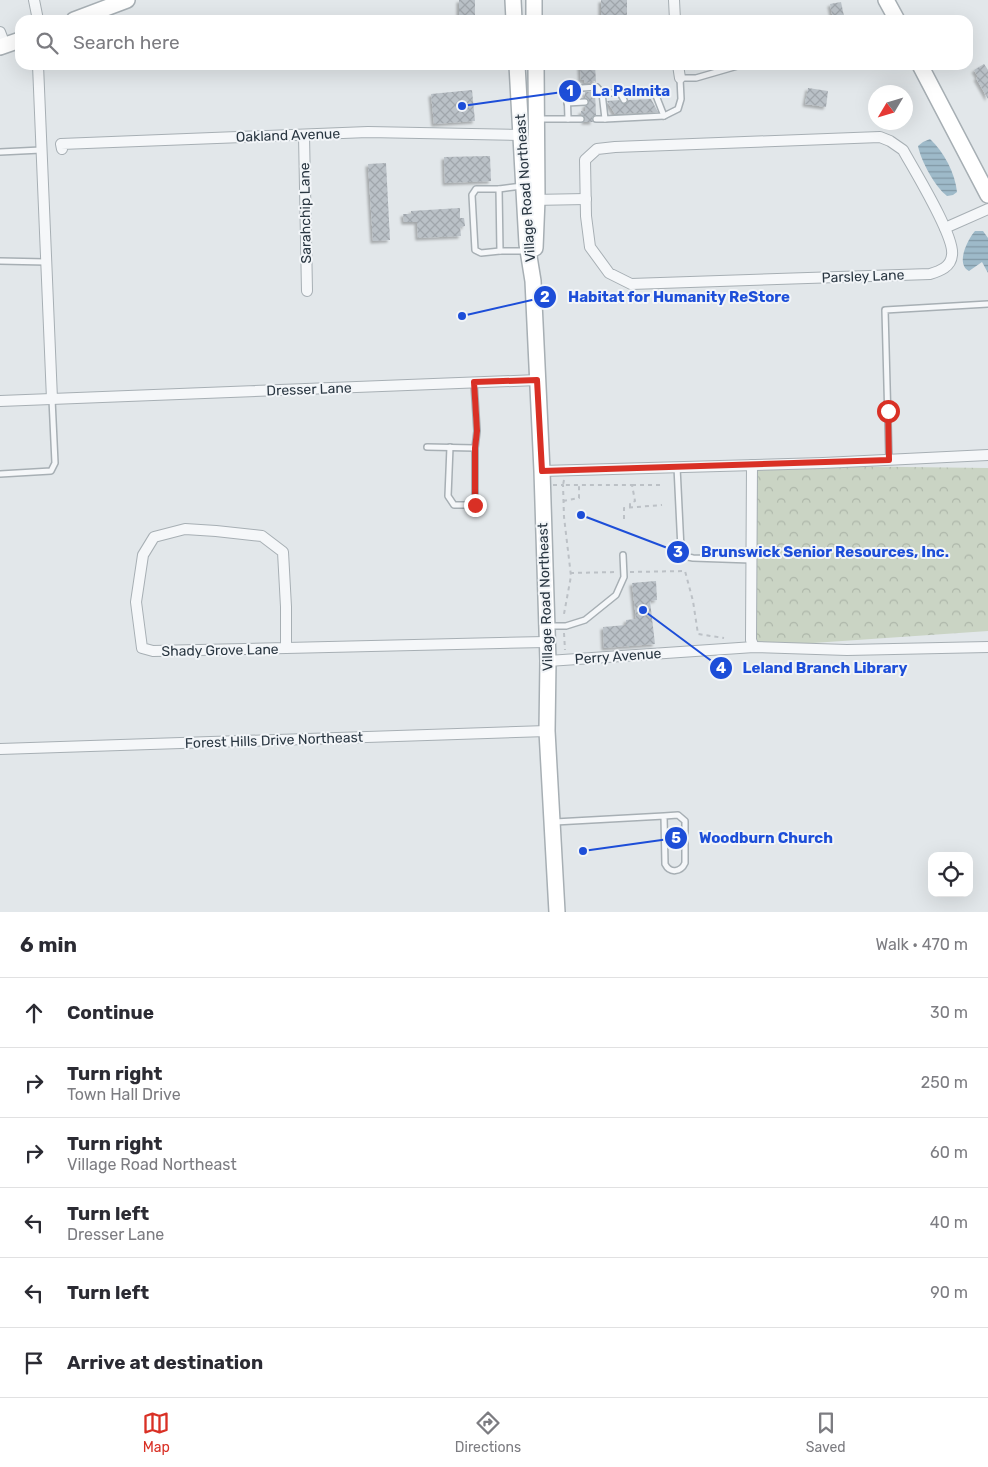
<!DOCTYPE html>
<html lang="en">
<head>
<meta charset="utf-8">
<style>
	:root { --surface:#fff; --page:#f7f7f7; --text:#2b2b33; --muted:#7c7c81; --line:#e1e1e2; --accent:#d93025 }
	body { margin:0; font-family:Rubik,sans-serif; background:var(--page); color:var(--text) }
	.controls { position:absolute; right:15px; bottom:15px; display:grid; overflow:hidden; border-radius:10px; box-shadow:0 5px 20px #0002 }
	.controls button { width:45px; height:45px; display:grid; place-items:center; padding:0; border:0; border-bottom:1px solid var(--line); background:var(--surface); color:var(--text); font:25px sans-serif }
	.compass { position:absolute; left:868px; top:85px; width:45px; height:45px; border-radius:50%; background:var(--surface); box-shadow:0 5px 20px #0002; rotate:232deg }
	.stop { position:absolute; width:15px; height:15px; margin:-11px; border:4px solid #d93025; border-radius:50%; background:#fff }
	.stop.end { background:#d93025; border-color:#fff; box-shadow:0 1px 5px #0008 }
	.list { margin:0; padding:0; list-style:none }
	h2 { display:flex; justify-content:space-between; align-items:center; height:65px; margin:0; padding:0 20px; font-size:21px }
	h2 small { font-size:16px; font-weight:400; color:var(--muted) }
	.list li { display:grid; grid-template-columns:32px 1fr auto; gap:15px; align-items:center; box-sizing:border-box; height:70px; padding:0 20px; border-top:1px solid var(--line) }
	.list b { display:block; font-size:19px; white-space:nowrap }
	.list p { margin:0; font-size:16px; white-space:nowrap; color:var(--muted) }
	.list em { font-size:16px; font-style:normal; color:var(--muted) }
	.icon { flex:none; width:28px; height:28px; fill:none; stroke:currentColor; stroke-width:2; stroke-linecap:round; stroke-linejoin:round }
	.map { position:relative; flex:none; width:988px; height:912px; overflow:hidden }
	.search { position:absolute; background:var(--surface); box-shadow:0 5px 20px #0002; left:15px; right:15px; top:15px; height:55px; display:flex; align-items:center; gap:12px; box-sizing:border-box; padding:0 18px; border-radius:15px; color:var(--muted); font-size:19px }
	.sheet { height:485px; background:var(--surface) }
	nav { display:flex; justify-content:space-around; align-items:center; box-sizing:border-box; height:70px; border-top:1px solid var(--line); background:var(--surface); font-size:14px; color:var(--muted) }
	nav a { display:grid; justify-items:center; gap:2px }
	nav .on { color:var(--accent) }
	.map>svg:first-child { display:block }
</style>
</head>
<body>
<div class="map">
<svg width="988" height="912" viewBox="0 0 988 912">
	<defs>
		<pattern id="forest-crowns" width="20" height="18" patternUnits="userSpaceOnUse" patternTransform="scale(1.25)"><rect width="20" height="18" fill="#cad4c4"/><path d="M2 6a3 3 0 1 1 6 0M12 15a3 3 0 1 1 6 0" fill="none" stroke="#aeb7aa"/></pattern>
		<pattern id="water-rules" width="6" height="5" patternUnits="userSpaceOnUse" patternTransform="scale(1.25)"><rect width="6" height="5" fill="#9ebac9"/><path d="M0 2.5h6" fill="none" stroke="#8198a5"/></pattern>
		<pattern id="building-cross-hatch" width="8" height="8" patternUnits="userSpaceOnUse" patternTransform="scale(1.25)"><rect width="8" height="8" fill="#bac1c7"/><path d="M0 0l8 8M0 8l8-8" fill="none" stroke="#a0a6ac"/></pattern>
		<filter id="shadow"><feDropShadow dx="-2.5" dy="2.5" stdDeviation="1" flood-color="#0004"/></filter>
	</defs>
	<rect width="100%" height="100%" fill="#e2e7ea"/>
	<polygon fill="url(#forest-crowns)" points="752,465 988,468 988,631 754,647"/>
	<g fill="url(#water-rules)">
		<path d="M930,139C944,152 955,173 957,192L953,195L947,196C935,187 921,161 918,146L923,142Z"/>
		<path d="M975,231H983L988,238V273L982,262L969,271C955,264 968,239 975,231Z"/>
	</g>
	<g fill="url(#building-cross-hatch)" filter="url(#shadow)">
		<rect x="459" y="0" width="16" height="16"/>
		<rect x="601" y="0" width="26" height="20"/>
		<polygon points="841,2 844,16 833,19 830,4"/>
		<polygon points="984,64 988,70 988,99 976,78 978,77 974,70"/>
		<polygon points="580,65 595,65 596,83 595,81 585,83 584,80 581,80"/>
		<polygon points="808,88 828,91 826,107 805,104"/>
		<polygon points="472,90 475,121 434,124 431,94"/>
		<polygon points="585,92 595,92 596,115 592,117 593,122 584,122 585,117 581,115 581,111 585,111 585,106 589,102 588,99 585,98"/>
		<polygon points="651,99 658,112 615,114 607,101 619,100 624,104 628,100"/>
		<polygon points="490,156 491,181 445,183 444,157"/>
		<polygon points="386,163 390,240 373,241 368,164"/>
		<polygon points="460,208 460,218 464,218 465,226 460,227 461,236 418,238 417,222 404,222 403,214 411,214 411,211"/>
		<polygon points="656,581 657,600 650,601 655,644 604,648 603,627 626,625 626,620 636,619 632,583"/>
	</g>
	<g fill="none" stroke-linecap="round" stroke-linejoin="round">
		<g stroke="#a7afb4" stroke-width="8">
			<g id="lane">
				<polyline points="602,93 655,93 664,116"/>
				<polyline points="620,93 624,100"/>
				<polyline points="567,103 585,102"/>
				<polyline points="537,119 568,119 567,89 597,87 602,93 605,119 664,116 678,109 681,99 680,78 696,78 741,65"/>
				<polyline points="568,119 581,119"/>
				<polyline points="596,119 605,119"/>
				<polyline points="0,152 41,150"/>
				<polyline points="522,186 499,189 500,251 526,251"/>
				<polyline points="499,189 476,189 472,195 475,250 481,253 500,251"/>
				<polyline points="0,261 46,262"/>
				<polyline points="427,447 475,448 477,431 474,383"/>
				<polyline points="450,447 448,496 454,505 475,505 475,448"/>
				<polyline points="889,460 885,310 988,304"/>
				<polyline points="677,467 681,549 688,557 693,558 751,560"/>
				<polyline points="0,474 51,471 55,463 52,399"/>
				<polyline points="549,626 566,626 585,620 616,595 624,577 623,555"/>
				<path d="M555,822L664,816L678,815L685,821V863C681,872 670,874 665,864L664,816"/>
			</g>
		</g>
		<g stroke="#a7afb4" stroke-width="12">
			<g id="street">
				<polyline points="34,0 38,20"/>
				<polyline points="674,0 675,20"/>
				<polyline points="0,32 5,45"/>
				<polyline points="38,65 52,399"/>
				<polyline points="678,65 680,78"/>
				<polyline points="304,135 307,291"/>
				<path d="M880,137L890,141L903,150C914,170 955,236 952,255C951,267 940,271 930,274L631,284L609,273L590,247L586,216L585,160L597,149L615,147Z"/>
				<polyline points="62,149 61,144 368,132 520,135"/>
				<polyline points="532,200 586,199"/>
				<polyline points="945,228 988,209"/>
				<polyline points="0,401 537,380"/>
				<polyline points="752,465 751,640 754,647"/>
				<polyline points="542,471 823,463 988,455"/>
				<polyline points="286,648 286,607 283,552 262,536 216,531 185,529 154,537 143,555 136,602 142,648 153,651 546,642"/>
				<polyline points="548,661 754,647 847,650 988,647"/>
				<polyline points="0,749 547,731"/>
			</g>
		</g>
		<g stroke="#a7afb4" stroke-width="18">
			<g id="secondary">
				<polyline points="513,0 514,20"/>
				<polyline points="534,0 534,20"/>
				<polyline points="886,0 897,20"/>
				<polyline points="74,20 127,0"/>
				<polyline points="0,47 20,40"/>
				<polyline points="517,65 527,244 533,281 542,471 548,661 547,731 557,912"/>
				<polyline points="920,65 988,195"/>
				<polyline points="535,248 537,199 536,65"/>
			</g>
		</g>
		<g stroke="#bcc1c6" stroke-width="2" stroke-dasharray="4 4" stroke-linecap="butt">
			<polyline points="564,480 563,485 632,485 635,501 630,503 630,507"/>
			<polyline points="553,485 563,485 564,517 571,576 564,614"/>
			<polyline points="632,485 660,485"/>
			<polyline points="563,501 579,498 579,485"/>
			<polyline points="624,519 624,508 662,505"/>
			<polyline points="630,572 685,571 693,601 698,634 724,638"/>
			<polyline points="570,573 616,572"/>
			<polyline points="564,633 565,650"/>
		</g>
		<use href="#lane" stroke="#f5f7f9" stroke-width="5"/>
		<use href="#street" stroke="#f5f7f9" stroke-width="10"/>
		<use href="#secondary" stroke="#fff" stroke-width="15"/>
	</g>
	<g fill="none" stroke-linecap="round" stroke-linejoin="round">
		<polyline stroke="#d93025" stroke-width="6" points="475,505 475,448 477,431 474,382 537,380 542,471 889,460 888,411"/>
	</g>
	<g text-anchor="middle" stroke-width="4" stroke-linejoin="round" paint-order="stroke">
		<g font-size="14" fill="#2a3742" stroke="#f2f5f8">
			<text transform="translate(288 135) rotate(-2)" y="5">Oakland Avenue</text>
			<text transform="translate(525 188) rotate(-94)" y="5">Village Road Northeast</text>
			<text transform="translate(305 213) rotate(-91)" y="5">Sarahchip Lane</text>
			<text transform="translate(863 276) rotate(-2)" y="5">Parsley Lane</text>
			<text transform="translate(309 389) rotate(-2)" y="5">Dresser Lane</text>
			<text transform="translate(545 597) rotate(-92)" y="5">Village Road Northeast</text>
			<text transform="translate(220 650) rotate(-1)" y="5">Shady Grove Lane</text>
			<text transform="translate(618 656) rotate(-4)" y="5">Perry Avenue</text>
			<text transform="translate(274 740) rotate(-2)" y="5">Forest Hills Drive Northeast</text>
		</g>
	</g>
	<path fill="none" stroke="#1d4ed8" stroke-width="2" d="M462 106L570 91M462 316L545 297M581 515L678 552M643 610L721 668M583 851L676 838"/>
	<g fill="#1d4ed8" stroke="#f2f5f8" stroke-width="2">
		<circle cx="462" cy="106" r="5"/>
		<circle cx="462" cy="316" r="5"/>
		<circle cx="581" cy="515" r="5"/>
		<circle cx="643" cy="610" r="5"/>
		<circle cx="583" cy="851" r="5"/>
		<circle cx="570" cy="91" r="12"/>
		<circle cx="545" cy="297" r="12"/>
		<circle cx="678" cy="552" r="12"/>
		<circle cx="721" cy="668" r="12"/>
		<circle cx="676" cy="838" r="12"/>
	</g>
	<g font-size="15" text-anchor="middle" font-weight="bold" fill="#fff">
		<text x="570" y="96">1</text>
		<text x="545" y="302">2</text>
		<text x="678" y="557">3</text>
		<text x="721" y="673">4</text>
		<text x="676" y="843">5</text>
	</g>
	<g font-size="15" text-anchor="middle" font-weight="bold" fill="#1d4ed8" stroke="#f2f5f8" stroke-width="4" stroke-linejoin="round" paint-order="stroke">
		<text x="631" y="96">La Palmita</text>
		<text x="679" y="302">Habitat for Humanity ReStore</text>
		<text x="825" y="557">Brunswick Senior Resources, Inc.</text>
		<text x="825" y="673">Leland Branch Library</text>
		<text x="766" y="843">Woodburn Church</text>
	</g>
</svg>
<div class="controls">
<button><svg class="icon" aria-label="locate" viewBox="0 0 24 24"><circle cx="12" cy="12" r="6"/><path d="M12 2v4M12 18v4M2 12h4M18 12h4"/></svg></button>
</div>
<svg class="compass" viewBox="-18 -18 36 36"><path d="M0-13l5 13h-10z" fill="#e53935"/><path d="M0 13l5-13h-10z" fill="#7c7c81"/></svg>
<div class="stop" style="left:888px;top:411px"></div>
<div class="stop end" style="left:475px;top:505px"></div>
<div class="search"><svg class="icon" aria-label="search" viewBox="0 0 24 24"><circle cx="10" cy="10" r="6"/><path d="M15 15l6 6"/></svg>Search here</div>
</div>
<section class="sheet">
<h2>6 min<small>Walk · 470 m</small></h2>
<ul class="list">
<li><svg class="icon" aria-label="ahead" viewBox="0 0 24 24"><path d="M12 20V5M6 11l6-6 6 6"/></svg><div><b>Continue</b></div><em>30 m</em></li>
<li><svg class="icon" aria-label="right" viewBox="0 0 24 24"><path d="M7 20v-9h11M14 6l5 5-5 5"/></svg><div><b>Turn right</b><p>Town Hall Drive</p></div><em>250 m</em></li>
<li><svg class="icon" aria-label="right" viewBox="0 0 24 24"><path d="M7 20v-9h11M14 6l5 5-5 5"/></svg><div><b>Turn right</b><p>Village Road Northeast</p></div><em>60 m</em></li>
<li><svg class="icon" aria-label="left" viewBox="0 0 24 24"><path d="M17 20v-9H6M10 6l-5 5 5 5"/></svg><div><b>Turn left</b><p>Dresser Lane</p></div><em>40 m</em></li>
<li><svg class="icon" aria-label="left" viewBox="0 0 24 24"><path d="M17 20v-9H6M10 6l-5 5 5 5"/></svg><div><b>Turn left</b></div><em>90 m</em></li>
<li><svg class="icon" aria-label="arrive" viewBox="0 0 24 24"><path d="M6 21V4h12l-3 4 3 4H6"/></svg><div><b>Arrive at destination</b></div></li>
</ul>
</section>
<nav>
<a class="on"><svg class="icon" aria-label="map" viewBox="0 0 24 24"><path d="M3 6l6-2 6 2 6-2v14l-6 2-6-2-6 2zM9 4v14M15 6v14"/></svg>Map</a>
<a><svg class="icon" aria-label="directions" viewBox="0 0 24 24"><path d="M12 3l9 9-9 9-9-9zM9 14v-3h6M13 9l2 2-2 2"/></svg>Directions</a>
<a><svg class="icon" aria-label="saved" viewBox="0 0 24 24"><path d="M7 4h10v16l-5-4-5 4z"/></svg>Saved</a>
</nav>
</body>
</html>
